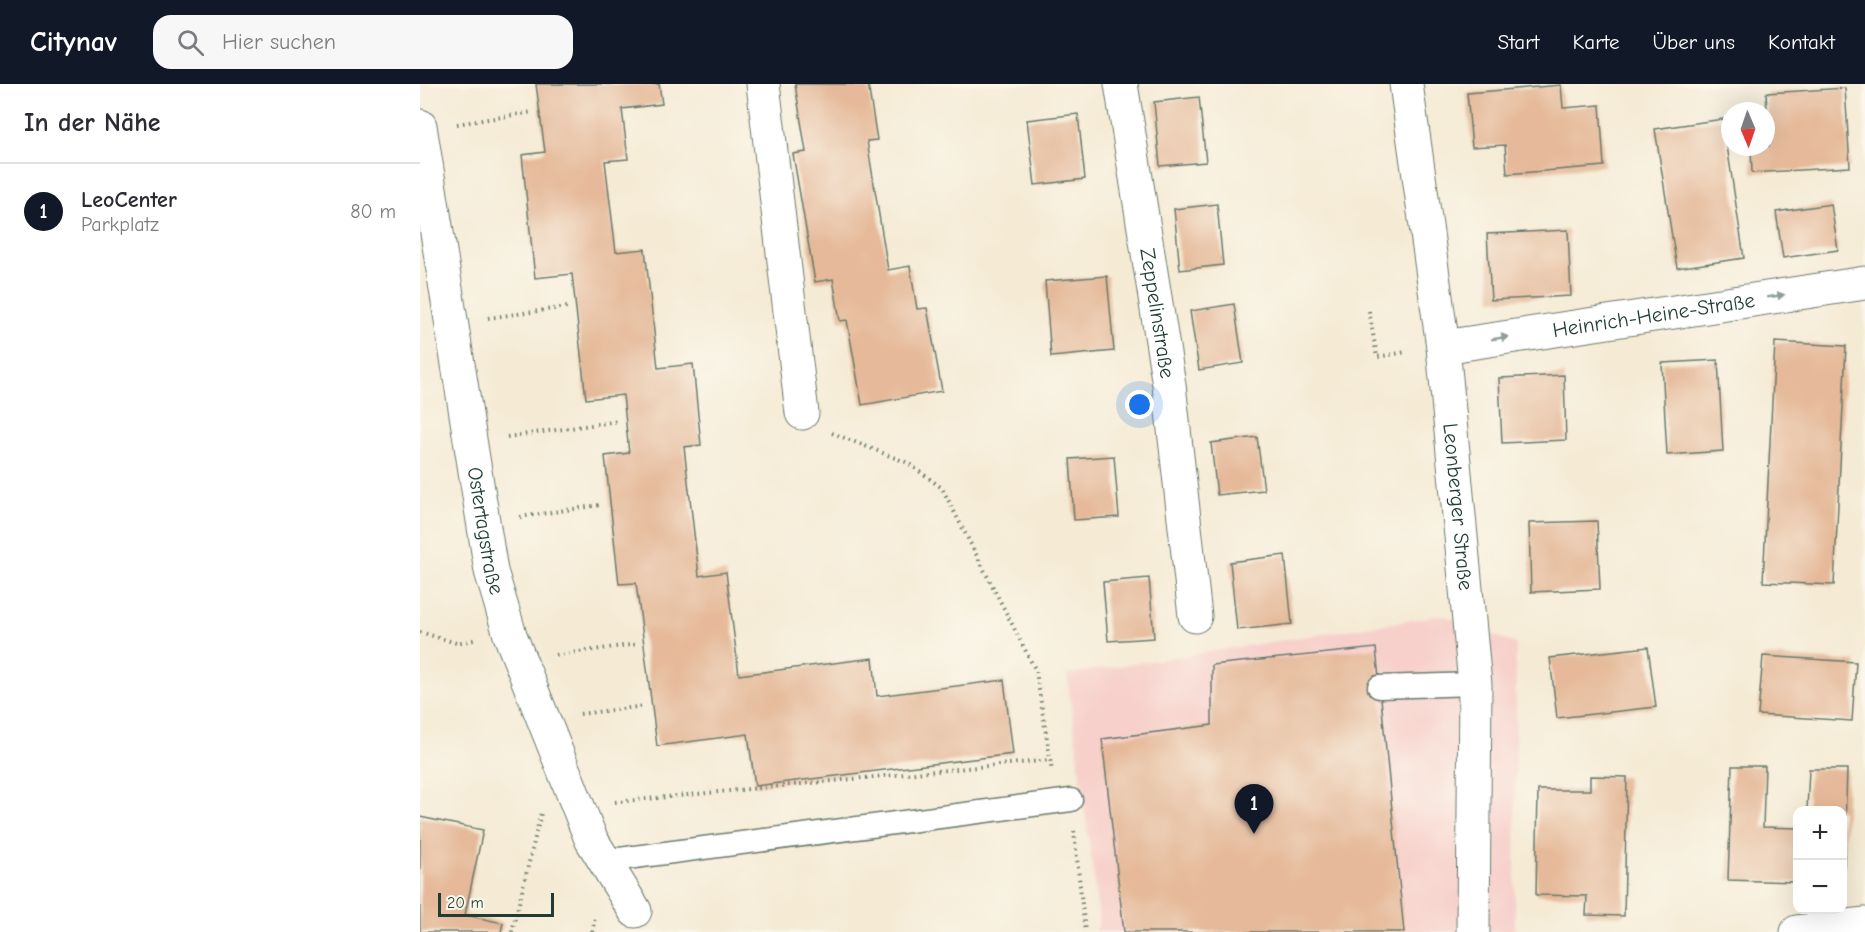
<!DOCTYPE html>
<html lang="de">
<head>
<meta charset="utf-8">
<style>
	:root { --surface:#fff; --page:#f7f7f7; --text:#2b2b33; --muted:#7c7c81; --line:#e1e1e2; --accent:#111827 }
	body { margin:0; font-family:"Comic Neue",sans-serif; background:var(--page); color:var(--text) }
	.controls { position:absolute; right:18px; bottom:18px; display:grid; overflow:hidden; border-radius:12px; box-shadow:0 6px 24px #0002 }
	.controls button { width:54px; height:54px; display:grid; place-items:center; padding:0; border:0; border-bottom:2px solid var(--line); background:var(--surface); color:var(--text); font:30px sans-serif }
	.compass { position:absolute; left:1301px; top:18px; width:54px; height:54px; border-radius:50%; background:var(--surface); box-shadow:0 6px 24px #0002; rotate:178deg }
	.scale { position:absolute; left:18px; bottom:15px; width:116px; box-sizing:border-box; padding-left:6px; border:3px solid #1f3d34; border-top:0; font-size:16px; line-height:21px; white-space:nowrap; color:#1f3d34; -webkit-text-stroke:4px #fbf7ec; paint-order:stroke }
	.you { position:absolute; left:720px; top:321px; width:21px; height:21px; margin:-15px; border:4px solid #fff; border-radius:50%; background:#1a73e8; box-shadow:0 0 0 9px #1a73e833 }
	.badge { display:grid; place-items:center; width:39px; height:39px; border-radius:50%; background:var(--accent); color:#fff; font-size:20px; font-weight:700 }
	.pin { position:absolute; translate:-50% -50px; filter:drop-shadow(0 2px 3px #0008) }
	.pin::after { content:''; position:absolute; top:32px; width:21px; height:18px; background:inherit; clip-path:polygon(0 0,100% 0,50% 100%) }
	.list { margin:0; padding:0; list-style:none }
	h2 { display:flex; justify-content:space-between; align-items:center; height:78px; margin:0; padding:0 24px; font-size:26px }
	h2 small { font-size:20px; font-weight:400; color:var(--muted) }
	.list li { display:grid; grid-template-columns:39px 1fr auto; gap:18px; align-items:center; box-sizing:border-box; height:96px; padding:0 24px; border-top:2px solid var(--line) }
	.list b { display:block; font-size:22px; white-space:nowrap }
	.list p { margin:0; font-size:20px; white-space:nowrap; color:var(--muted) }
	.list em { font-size:20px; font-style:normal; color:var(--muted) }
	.icon { flex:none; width:33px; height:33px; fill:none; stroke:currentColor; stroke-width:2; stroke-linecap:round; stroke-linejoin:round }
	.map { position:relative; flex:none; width:1445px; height:848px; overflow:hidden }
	header { display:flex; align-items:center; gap:36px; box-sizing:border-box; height:84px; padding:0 30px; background:var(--accent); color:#fff }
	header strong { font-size:28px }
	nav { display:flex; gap:33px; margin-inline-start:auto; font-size:21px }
	.search { width:420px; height:54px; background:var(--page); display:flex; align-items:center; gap:15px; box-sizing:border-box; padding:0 21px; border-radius:18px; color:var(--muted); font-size:22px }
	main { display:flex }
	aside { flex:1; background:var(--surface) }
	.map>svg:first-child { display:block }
</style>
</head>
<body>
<header>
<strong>Citynav</strong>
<div class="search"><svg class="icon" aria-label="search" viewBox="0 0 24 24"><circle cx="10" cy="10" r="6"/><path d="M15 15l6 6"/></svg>Hier suchen</div>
<nav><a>Start</a><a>Karte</a><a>Über uns</a><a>Kontakt</a></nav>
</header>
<main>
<aside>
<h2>In der Nähe<small></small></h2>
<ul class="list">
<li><span class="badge">1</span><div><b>LeoCenter</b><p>Parkplatz</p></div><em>80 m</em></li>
</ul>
</aside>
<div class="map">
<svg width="1445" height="848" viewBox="0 0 1445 848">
	<rect width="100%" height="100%" fill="#fbf7ec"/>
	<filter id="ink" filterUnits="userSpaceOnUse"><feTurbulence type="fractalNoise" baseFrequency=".0167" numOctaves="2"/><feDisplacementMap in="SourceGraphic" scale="12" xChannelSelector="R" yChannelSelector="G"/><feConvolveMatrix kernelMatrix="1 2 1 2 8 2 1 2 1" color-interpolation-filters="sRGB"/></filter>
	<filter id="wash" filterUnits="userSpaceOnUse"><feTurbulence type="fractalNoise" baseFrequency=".008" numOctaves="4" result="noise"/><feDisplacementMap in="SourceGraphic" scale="24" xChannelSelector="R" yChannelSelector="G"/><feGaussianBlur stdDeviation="1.35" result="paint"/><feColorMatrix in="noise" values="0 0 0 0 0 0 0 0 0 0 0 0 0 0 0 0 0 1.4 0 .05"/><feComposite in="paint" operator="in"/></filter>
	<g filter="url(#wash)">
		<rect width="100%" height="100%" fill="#f5ebd5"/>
		<polygon fill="#f7d0cb" points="1023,531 1096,560 1095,848 676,848 679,835 647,590"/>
		<g id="blocks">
			<g fill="#e5b999">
				<polygon points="116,0 239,0 242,20 202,25 208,75 185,77 196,168 225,165 238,284 273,280 281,361 264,363 279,492 306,488 319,591 453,574 457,612 584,596 593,670 335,702 328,650 237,662 216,499 199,500 185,372 209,369 203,311 166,315 152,190 115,194 102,71 125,68"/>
				<polygon points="375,0 448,0 457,56 447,57 468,186 490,182 497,225 507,224 522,307 442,321 427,236 420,237 413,195 395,198 373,70 386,68"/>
				<polygon points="1141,1 1143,24 1180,21 1184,82 1087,90 1085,61 1052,63 1047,9"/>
				<polygon points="1425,4 1430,83 1332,89 1331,63 1349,62 1346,9"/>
				<polygon points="779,13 786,78 740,82 734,18"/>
				<polygon points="658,30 665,95 615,101 607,36"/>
				<polygon points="1303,35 1324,174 1257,184 1235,45"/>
				<polygon points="797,120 803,181 760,186 754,125"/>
				<polygon points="1411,120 1418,166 1363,174 1356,128"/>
				<polygon points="1148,146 1151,212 1071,216 1067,150"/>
				<polygon points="687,192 694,267 631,273 625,197"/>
				<polygon points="814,220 823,279 779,286 770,227"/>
				<polygon points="1355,258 1426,262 1414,501 1343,498"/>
				<polygon points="1298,276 1303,367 1247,371 1242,279"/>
				<polygon points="1144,291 1146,356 1082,359 1079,294"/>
				<polygon points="837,353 844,406 797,411 791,359"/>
				<polygon points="694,372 699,433 654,436 650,375"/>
				<polygon points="1177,437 1180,505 1111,508 1109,439"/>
				<polygon points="865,471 872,540 817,546 810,478"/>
				<polygon points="729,494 734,554 688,557 683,498"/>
				<polygon points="1228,563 1236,623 1137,634 1130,574"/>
				<polygon points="956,564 984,848 704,848 682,655 792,641 792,581"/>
				<polygon points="1343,572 1436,578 1432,637 1338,631"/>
				<polygon points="1312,682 1345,682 1343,743 1378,744 1378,798 1308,796"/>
				<polygon points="1389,685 1427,685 1424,781 1422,781 1422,726 1387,726"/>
				<polygon points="1170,692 1207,693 1204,832 1166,831 1167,812 1116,811 1118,706 1170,706"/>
				<polygon points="0,733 63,746 45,831 83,839 81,848 0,848"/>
			</g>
		</g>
	</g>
	<g filter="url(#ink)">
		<use href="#blocks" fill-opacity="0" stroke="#6a7a6c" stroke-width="1.5"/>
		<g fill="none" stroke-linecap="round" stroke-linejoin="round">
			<g stroke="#6a7a6c" stroke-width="25">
				<g id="lane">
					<polyline points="959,603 1055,600"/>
					<polyline points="184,777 651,716"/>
				</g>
			</g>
			<g stroke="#6a7a6c" stroke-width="35">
				<g id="street">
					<polyline points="343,0 382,329"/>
					<path id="s1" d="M701,0L749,301L775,532"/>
					<path id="s2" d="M0,42L71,487L90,551L171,755L215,827"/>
					<path id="s3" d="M1023,263L1445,199"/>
					<polyline points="1377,848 1445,840"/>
				</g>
			</g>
			<g stroke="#6a7a6c" stroke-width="35">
				<g id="secondary">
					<path id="s4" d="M986,0L1023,263L1055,600L1053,848"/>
				</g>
			</g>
			<g stroke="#6a7a6c" stroke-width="4" stroke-dasharray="1.5 4.5" stroke-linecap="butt">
				<polyline points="37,40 113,28"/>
				<polyline points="949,227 957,273 986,268"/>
				<polyline points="68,234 147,223"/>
				<polyline points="412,349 488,379 522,404 616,587 632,687"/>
				<polyline points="87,353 199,337"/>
				<polyline points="100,433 180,421"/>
				<polyline points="0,548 36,559 54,556"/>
				<polyline points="136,571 218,560"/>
				<polyline points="160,630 225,622"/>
				<polyline points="195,718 630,676"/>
				<polyline points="654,747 665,848"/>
				<polyline points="92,848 121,729"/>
				<polyline points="172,848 175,834"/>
			</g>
			<use href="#lane" stroke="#fff" stroke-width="22"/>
			<use href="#street" stroke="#fff" stroke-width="33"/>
			<use href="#secondary" stroke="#fff" stroke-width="33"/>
		</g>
		<defs><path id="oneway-solid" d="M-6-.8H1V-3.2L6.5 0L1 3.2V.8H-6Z" transform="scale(1.5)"/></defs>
		<g fill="#8f9e9a">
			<use href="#oneway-solid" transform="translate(1356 212) rotate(-9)"/>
			<use href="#oneway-solid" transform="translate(1080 254) rotate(-9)"/>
		</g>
	</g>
	<g text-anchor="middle" stroke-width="4.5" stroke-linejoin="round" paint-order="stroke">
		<g font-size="21" fill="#1f3d34" stroke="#fbf7ec">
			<text dy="7" stroke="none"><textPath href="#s1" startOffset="232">Zeppelinstraße</textPath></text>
			<text dy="7" stroke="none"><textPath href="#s3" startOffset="213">Heinrich-Heine-Straße</textPath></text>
			<text dy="7" stroke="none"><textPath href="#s4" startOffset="426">Leonberger Straße</textPath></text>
			<text dy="7" stroke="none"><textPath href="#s2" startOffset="410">Ostertagstraße</textPath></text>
		</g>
	</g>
</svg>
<div class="controls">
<button>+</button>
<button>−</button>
</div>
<svg class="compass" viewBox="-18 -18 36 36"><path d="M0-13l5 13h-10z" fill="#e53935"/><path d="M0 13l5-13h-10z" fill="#7c7c81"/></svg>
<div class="scale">20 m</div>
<div class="you"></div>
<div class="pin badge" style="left:834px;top:750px">1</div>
</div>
</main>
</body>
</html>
